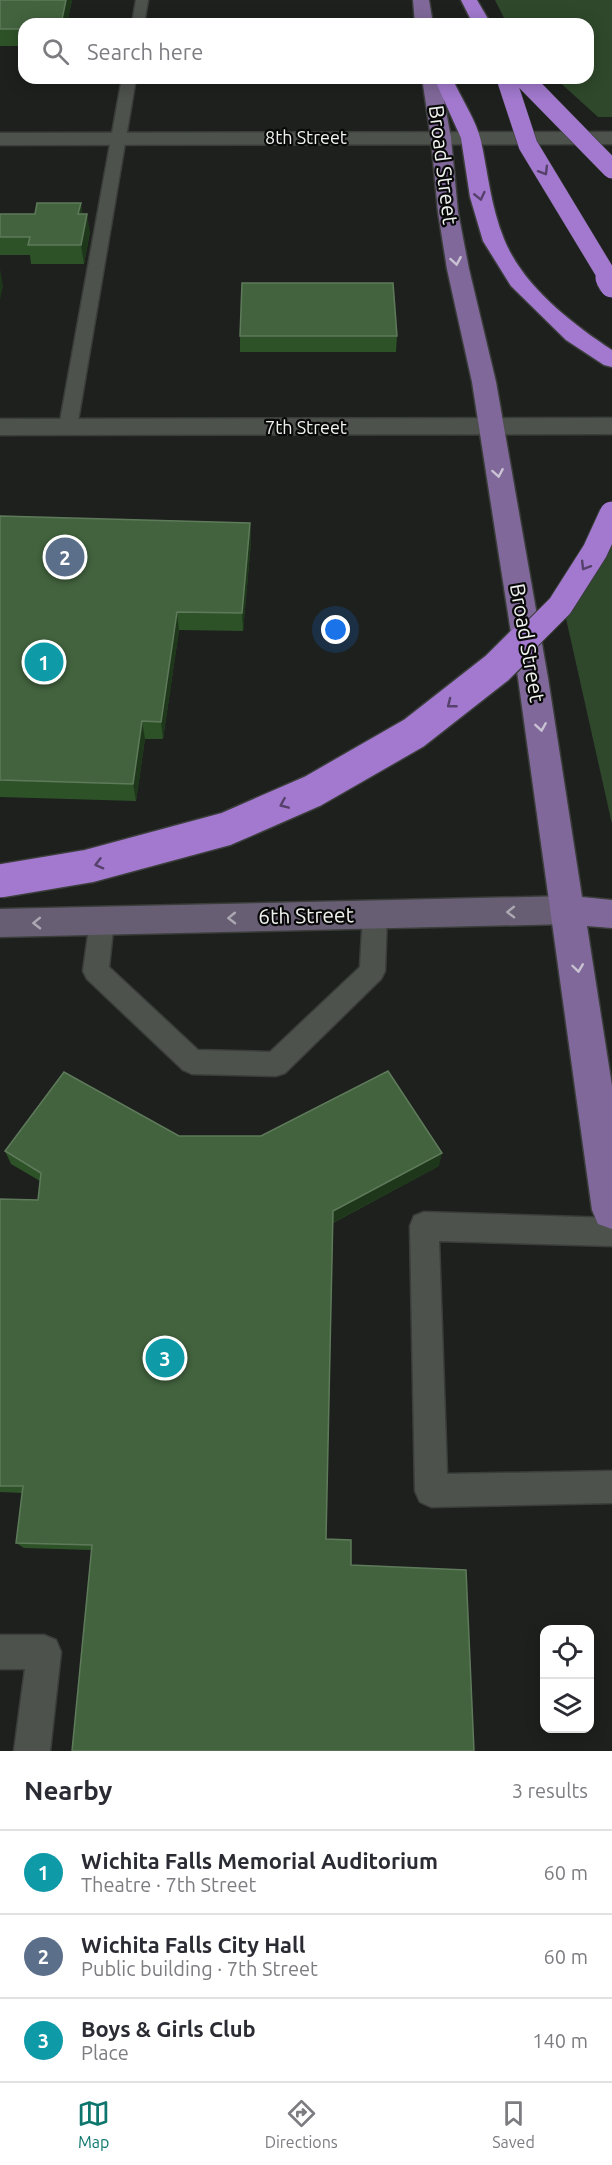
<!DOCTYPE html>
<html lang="en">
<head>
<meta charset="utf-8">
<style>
	:root { --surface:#fff; --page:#f7f7f7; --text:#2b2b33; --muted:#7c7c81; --line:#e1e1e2; --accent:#0f766e }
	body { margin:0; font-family:Ubuntu,sans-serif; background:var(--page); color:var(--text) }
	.controls { position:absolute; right:18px; bottom:18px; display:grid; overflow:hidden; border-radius:12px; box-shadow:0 3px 15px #0003 }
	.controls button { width:54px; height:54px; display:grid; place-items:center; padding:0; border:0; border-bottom:2px solid var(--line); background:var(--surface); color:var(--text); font:30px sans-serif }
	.you { position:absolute; left:336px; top:630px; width:21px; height:21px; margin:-15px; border:4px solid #fff; border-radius:50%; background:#1a73e8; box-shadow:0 0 0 9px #1a73e833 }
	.badge { display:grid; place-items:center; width:39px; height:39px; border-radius:50%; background:var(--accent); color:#fff; font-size:20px; font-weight:700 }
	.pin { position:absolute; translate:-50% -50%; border:3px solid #fff; box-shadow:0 2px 6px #0006 }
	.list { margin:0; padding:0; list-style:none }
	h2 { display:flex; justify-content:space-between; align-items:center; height:78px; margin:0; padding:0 24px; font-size:26px }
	h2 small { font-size:20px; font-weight:400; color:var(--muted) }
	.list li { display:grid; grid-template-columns:39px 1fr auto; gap:18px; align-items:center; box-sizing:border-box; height:84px; padding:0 24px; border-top:2px solid var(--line) }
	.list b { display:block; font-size:22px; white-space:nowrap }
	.list p { margin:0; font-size:20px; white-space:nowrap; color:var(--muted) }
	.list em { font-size:20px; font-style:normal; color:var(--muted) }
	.icon { flex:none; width:33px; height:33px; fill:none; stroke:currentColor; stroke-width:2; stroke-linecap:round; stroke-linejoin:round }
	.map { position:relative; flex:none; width:612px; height:1751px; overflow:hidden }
	.search { position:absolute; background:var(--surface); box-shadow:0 3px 15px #0003; left:18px; right:18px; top:18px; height:66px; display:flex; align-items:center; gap:15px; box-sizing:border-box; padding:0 21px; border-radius:18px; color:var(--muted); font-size:22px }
	.sheet { height:330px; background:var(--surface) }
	nav { display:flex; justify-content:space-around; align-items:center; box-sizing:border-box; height:84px; border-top:2px solid var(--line); background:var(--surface); font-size:16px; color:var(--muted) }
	nav a { display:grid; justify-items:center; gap:3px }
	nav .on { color:var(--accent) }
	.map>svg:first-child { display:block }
</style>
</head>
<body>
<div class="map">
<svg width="612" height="1751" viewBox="0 0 612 1751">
	<rect width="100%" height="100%" fill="#1d201d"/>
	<g fill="#2f482b">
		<polygon points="495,0 612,0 612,117 598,117 555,78 588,78 588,24 507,24"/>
		<polygon points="612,542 612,824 565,614"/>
	</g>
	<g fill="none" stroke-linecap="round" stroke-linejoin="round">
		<g stroke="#3a3d3a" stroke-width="3">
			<g id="lane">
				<polygon points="136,0 148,0 144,24 132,24"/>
				<polygon points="122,78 136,78 77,427 74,431 62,431 59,427"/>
				<polygon points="375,904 384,907 387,914 385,971 381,979 285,1073 276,1076 192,1074 183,1070 87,979 83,971 90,921 93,914 102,911 111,914 114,921 109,967 198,1050 270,1052 360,967 363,914 366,907"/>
				<polygon points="424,1212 612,1218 612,1246 439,1241 447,1474 612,1471 612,1503 431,1507 420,1502 415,1491 410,1226 414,1216"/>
				<polygon points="0,1635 44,1635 56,1640 61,1652 50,1751 14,1751 25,1669 0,1669"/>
			</g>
		</g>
		<g stroke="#3a3d3a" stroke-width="3">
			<g id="street">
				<polygon points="612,132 612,144 0,145 0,133"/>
				<polygon points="612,418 612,434 0,435 0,419"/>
			</g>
		</g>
		<g stroke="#3a3d3a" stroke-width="3">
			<polygon id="secondary" points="569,896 581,900 586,910 581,920 569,924 0,937 0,909"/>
		</g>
		<g stroke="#3a3d3a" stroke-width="3">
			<g id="primary">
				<polygon points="413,0 429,0 433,24 415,24"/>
				<polygon points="422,78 440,78 451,138 458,212 469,269 496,382 548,678 582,897 612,900 612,928 587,926 612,1086 612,1229 598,1224 592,1210 518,678 472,382 447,269 438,212 431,138"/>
			</g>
		</g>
		<g stroke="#3a3d3a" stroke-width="3">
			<g id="highway">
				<polygon points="461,0 477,0 491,24 473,24"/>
				<path d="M434,78H452C461,98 476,120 481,141C488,174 491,207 504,239C523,286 571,323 612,350V367L604,365L566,340L511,286L483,241L470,197L461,138Z"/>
			</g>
		</g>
		<use href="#lane" fill="#4e524d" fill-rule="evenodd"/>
		<use href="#street" fill="#4e524d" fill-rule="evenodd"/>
		<use href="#secondary" fill="#675e74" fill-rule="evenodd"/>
		<use href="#primary" fill="#80699a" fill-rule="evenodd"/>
		<use href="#highway" fill="#a279ce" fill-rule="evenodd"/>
		<g stroke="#3a3d3a" stroke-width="20" stroke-linecap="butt">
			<g id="highway-bridge-far2">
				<polyline points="506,78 528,145 609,279"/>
				<polyline points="523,78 612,169"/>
			</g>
		</g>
		<g stroke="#3a3d3a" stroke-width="27" stroke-linecap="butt">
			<g id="highway-bridge-far1">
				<polyline points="608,278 612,285"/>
				<polyline points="521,645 560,606 595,551 612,514"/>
			</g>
		</g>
		<g stroke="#3a3d3a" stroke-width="36" stroke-linecap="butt">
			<polyline id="highway-bridge" points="0,881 89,866 226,829 313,791 414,733 497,668 522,643"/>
		</g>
		<use href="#highway-bridge-far2" stroke="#a279ce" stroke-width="19"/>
		<use href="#highway-bridge-far1" stroke="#a279ce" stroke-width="25"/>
		<use href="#highway-bridge" stroke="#a279ce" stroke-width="33"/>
	</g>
	<g fill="#2e5228">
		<polygon points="0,0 72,0 67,24 24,24 24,46 0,46"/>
		<polygon points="0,214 83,214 90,232 84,264 31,264 30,255 0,255"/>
		<polygon points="240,336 397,336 396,352 240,352"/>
		<polygon points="0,516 250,523 251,542 243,631 179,630 163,739 145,739 136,801 0,797"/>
		<polygon points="179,1136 439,1166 333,1223 326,1539 351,1565 474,1751 91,1550 24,1548 16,1543 23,1493 0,1492 0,1199 38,1200 40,1181 11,1164 5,1151"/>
	</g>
	<g fill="#1e371b">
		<polygon points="66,0 72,0 67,24 61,24"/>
		<polygon points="81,203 84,221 78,214"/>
		<polygon points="87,214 90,232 84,264 81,245"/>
		<polygon points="0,269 3,286 0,300"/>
		<polygon points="250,523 251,542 243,631 242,613"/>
		<polygon points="177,612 179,630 163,739 161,722"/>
		<polygon points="142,721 145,739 136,801 133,784"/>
		<polygon points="442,1153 439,1166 332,1223 333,1211"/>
	</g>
	<g fill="#43633e" stroke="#5e7a5a" stroke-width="1.5">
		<polygon points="0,0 66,0 61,24 24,24 24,29 0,29"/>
		<polygon points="37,203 81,203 78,214 87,214 81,245 28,245 30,237 0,237 0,214 35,214"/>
		<polygon points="242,283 393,283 397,336 240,336"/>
		<polygon points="0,516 250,523 242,613 177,612 161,722 142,721 133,784 0,780"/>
		<polygon points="388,1071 442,1153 333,1211 326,1539 351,1540 351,1565 466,1570 474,1751 72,1751 92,1545 16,1543 23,1486 0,1486 0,1199 38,1200 41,1173 5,1151 64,1072 179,1136 261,1136"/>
	</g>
	<defs><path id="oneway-chevron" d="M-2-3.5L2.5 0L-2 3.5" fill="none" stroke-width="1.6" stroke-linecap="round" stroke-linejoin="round" transform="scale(1.5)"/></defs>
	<g stroke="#55416b">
		<use href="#oneway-chevron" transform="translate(544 171) rotate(59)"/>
		<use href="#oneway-chevron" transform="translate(480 196) rotate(77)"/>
		<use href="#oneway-chevron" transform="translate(585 566) rotate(122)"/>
		<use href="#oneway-chevron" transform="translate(451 704) rotate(142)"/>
		<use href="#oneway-chevron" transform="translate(284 804) rotate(157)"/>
		<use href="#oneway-chevron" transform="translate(99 864) rotate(165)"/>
	</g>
	<g stroke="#c9c2d2">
		<use href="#oneway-chevron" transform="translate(456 261) rotate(80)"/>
		<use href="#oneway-chevron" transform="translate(498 473) rotate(80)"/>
		<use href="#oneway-chevron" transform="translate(541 727) rotate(81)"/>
		<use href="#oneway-chevron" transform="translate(578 968) rotate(82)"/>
	</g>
	<g stroke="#aca8b2">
		<use href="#oneway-chevron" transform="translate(511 912) rotate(179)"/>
		<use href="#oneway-chevron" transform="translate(232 918) rotate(179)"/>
		<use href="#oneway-chevron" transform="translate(37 923) rotate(179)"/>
	</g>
	<g text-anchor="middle" stroke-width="4.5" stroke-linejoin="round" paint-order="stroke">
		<g font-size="18" fill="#f0f2f0" stroke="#080908">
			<text x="306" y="144">8th Street</text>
			<text x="306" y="434">7th Street</text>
		</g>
		<g font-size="21" fill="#f0f2f0" stroke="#080908">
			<text transform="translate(443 165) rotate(83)" y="7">Broad Street</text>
			<text transform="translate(527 643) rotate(80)" y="7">Broad Street</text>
			<text transform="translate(306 916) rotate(-1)" y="7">6th Street</text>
		</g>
	</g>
</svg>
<div class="controls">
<button><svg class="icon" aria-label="locate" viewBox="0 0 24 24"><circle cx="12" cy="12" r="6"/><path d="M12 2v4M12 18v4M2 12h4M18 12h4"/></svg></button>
<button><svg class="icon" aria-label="layers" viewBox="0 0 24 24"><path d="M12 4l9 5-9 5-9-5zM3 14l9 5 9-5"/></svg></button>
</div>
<div class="you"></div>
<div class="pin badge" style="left:44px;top:662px;background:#0f9aa8">1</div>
<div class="pin badge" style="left:65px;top:557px;background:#5c6f8a">2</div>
<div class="pin badge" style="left:165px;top:1358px;background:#0f9aa8">3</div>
<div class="search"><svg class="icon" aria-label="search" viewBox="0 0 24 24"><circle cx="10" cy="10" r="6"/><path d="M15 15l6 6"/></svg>Search here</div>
</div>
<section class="sheet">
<h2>Nearby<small>3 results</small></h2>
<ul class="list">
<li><span class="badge" style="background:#0f9aa8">1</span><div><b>Wichita Falls Memorial Auditorium</b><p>Theatre · 7th Street</p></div><em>60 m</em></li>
<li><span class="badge" style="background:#5c6f8a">2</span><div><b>Wichita Falls City Hall</b><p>Public building · 7th Street</p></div><em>60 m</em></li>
<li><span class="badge" style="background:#0f9aa8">3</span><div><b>Boys &amp; Girls Club</b><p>Place</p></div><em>140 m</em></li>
</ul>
</section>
<nav>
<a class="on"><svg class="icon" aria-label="map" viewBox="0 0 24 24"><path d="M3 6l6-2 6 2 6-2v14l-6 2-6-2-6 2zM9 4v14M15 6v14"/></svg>Map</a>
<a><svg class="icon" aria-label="directions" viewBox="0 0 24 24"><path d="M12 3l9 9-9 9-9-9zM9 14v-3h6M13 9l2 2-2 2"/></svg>Directions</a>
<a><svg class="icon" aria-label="saved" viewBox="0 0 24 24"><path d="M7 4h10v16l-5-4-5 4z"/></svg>Saved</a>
</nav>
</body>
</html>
